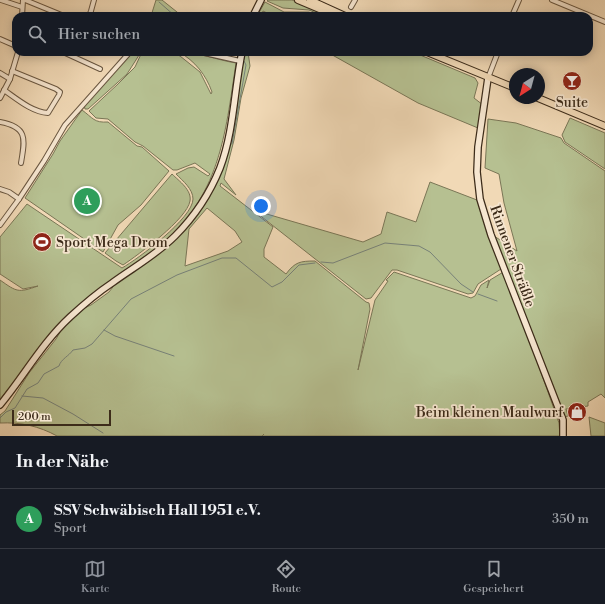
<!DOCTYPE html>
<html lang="de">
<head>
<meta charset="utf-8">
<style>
	:root { --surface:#171b24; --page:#20242c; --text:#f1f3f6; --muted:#9ea1a6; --line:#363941; --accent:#8c9099 }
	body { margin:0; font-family:"Libre Bodoni",serif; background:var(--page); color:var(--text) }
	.compass { position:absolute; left:509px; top:68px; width:36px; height:36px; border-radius:50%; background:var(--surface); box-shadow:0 2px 10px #0003; rotate:216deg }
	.scale { position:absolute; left:12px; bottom:10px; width:99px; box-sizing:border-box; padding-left:4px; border:2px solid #3d2c1a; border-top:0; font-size:11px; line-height:14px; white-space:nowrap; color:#3d2c1a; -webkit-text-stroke:3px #f6e6d0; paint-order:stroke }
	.you { position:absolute; left:261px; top:206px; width:14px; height:14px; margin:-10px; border:3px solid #fff; border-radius:50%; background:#1a73e8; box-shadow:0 0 0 6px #1a73e833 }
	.badge { display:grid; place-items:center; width:26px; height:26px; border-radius:50%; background:var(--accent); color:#fff; font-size:13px; font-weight:700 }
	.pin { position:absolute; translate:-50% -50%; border:2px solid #fff; box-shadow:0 1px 4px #0006 }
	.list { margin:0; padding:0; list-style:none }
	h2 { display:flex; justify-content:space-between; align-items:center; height:52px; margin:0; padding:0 16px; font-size:17px }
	h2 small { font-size:13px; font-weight:400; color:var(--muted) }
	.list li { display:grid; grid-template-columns:26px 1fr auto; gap:12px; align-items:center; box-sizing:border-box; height:60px; padding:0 16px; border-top:1px solid var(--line) }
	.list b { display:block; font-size:15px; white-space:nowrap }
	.list p { margin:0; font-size:13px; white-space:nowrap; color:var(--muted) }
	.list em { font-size:13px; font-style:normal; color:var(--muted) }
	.icon { flex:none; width:22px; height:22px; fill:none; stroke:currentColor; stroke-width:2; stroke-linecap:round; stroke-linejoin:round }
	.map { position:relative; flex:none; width:605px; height:436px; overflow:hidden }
	.search { position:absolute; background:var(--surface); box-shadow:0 2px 10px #0003; left:12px; right:12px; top:12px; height:44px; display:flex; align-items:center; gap:10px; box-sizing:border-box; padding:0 14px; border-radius:12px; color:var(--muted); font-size:15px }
	.sheet { height:112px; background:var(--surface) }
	nav { display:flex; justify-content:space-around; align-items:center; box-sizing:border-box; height:56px; border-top:1px solid var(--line); background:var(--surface); font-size:11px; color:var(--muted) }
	nav a { display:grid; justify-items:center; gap:2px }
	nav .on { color:var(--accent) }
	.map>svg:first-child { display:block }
</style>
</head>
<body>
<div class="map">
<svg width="605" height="436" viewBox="0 0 605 436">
	<rect width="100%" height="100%" fill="#f1d9b6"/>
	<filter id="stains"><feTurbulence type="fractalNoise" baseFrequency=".005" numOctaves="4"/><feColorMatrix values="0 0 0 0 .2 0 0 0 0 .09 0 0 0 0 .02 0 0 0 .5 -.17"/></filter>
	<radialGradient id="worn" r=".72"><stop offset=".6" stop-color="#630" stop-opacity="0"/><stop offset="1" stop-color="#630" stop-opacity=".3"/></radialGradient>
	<g fill="#b6c091" stroke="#7a7656" fill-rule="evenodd">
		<polygon points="156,0 162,0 182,16 151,16"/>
		<polygon points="268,0 292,0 330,16 323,16 309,10 283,8 267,1"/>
		<polygon points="265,2 284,12 309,12 319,16 273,16 263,11 261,16 257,16"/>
		<polygon points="133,52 141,52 127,74 88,109 85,109 84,105"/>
		<path d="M142,52H169L180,56L200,72L211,94L212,92C206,75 195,61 179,52C198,52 217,60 236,63C225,136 220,197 158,247C133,268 104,283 80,305C48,332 27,368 0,399V280C17,292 18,293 38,286L23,289L0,274V237L27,204L122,268C138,259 193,218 193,199C193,189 183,181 176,174L188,168L194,167L208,176L210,174L195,163L177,170H173L143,146L135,142L108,119L96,118L89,111L118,84L135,67Z"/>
		<path d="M245,52H248L250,66L241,98L234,140L224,179L236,195L221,183L220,186L273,227L264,249V257L286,274C295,262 300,261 315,261L366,302L369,303L370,309L358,370L375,300L388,281L386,280L394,272L471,298L475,296L481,285L489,280L487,288L490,280L505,271L559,423L560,436H262L264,434L262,436H57C39,426 20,422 0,423V415L5,411L29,373L56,339L65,324L80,310L91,305L109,292L116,283L154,256L207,198L233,121ZM207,208L235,231L242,242L228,251L185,266L189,229Z"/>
		<polygon points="327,52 413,52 475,78 478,83 474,98 483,105 478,128 418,103"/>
		<path d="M82,110C93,118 94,123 108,122L137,146L142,147L169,171L141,205L118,225L103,252L25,198L53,154L60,141Z"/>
		<polygon points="570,118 605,133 605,169 565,142 562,135"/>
		<polygon points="488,119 516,123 561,138 564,143 605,171 605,398 601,394 588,402 588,406 566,409 568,416 564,417 494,236 517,251 504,203 499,174 485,168"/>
		<path d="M172,174C179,181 192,190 190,201C187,219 138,255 123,265L116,261L105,253Z"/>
		<polygon points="430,182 477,200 485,224 502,267 501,269 478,284 473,293 468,294 397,270 392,270 371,298 366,299 253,210 363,242 381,234 387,212 416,222"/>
		<polygon points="589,417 605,423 605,436 591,436"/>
	</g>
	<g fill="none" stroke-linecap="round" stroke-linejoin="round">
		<g stroke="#778178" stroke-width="1">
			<polyline points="159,2 175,16"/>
			<polyline points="231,52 234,54"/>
			<polyline points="232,144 246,65 244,61"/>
			<polyline points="321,262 333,263 385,243 419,246 430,252 461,284 473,292"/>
			<polyline points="478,294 497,301"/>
			<polyline points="104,330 115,336 174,356"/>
			<polyline points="22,396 43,398 73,414 103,433"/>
			<path d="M0,418L6,412L15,408L27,389L38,383L44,374L59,366C61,359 69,356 73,350L85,348L92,344L131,299L177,275L222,258H236L272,287L282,282L299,265L315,263"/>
		</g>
		<g stroke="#6a5741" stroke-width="6">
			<g id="street">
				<polyline points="1,0 22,7"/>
				<polyline points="25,0 64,16"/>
				<polyline points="552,0 605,22"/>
				<polyline points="351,7 355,0"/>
				<polyline points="22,16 23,0"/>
				<polyline points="89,16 91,11 94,0"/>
				<polyline points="512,16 519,0"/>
				<polyline points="0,39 16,46"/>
				<polyline points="63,52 100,69"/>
				<polyline points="200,52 240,61"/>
				<polyline points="0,73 10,79"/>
				<polyline points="488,78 498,52"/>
				<path d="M4,90C17,99 32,112 48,113L59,95L60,92L56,89L12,71"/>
				<polyline points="0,98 10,79 18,52"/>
				<path d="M0,122C28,127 25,139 21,163"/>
				<polyline points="0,189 9,192 19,199"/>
				<polyline points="0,225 19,199 44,161 65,125 130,52"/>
			</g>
		</g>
		<g stroke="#3d2c1a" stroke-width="8">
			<g id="secondary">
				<polyline points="253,16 261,0"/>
				<polyline points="488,78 478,147 477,172 480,199 491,235 563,420 563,436"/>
				<path d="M0,405C24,376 42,343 70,317C83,305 97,293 112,283C134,267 156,255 175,236C194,217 210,193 220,168C234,131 234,91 242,52"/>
			</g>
		</g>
		<g stroke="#3d2c1a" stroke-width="8">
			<g id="primary">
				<polyline points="298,0 336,16"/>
				<polyline points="310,0 345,16"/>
				<polyline points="427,52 515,88"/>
				<polyline points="538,98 605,126"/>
			</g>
		</g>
		<use href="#street" stroke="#f6e6d0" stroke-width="4"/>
		<use href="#secondary" stroke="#f6e6d0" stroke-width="5.5"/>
		<use href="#primary" stroke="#f1d9b6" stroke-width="6"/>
	</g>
	<defs>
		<g id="bar-disc" transform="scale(1)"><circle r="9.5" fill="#8f2418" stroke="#f6e6d0"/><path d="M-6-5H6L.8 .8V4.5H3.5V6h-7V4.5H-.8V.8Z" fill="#fff"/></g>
		<g id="stadium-disc" transform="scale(1)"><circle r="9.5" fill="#8f2418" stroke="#f6e6d0"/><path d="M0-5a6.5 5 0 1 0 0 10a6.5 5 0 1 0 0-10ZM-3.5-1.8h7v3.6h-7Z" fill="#fff"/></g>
		<g id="shop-disc" transform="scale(1)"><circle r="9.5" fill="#8f2418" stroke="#f6e6d0"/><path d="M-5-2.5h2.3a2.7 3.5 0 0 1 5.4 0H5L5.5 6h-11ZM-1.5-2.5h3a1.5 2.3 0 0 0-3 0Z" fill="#fff"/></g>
	</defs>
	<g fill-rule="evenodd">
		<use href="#bar-disc" x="572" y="81"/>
		<use href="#stadium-disc" x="42" y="242"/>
		<use href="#shop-disc" x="577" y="412"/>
	</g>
	<g text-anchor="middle" stroke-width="3.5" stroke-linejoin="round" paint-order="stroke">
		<g font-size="14" fill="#3d2c1a" stroke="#f6e6d0">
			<text x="572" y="107">Suite</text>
			<text x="56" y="247" text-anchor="start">Sport Mega Drom</text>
			<text x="563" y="417" text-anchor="end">Beim kleinen Maulwurf</text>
		</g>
		<g font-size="14" fill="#3d2c1a" stroke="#f6e6d0">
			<text transform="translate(513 256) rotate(70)" y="5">Rinnener Sträßle</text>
		</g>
	</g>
	<rect width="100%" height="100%" filter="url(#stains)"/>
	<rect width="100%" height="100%" fill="url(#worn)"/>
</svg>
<svg class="compass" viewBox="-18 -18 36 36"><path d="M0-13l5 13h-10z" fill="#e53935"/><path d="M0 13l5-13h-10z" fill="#9ea1a6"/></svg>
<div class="scale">200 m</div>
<div class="you"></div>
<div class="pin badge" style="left:87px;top:201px;background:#2e9e5b">A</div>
<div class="search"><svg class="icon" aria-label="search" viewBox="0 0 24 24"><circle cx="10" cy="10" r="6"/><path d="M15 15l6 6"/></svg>Hier suchen</div>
</div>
<section class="sheet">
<h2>In der Nähe<small></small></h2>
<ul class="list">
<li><span class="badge" style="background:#2e9e5b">A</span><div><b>SSV Schwäbisch Hall 1951 e.V.</b><p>Sport</p></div><em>350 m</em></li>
</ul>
</section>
<nav>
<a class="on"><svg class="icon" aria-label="map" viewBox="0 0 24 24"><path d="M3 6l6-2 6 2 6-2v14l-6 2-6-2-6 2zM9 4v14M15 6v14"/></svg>Karte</a>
<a><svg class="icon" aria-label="directions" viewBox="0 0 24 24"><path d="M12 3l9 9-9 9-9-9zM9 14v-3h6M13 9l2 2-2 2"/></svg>Route</a>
<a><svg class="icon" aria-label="saved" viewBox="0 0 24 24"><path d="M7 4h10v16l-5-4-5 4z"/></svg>Gespeichert</a>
</nav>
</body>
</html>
